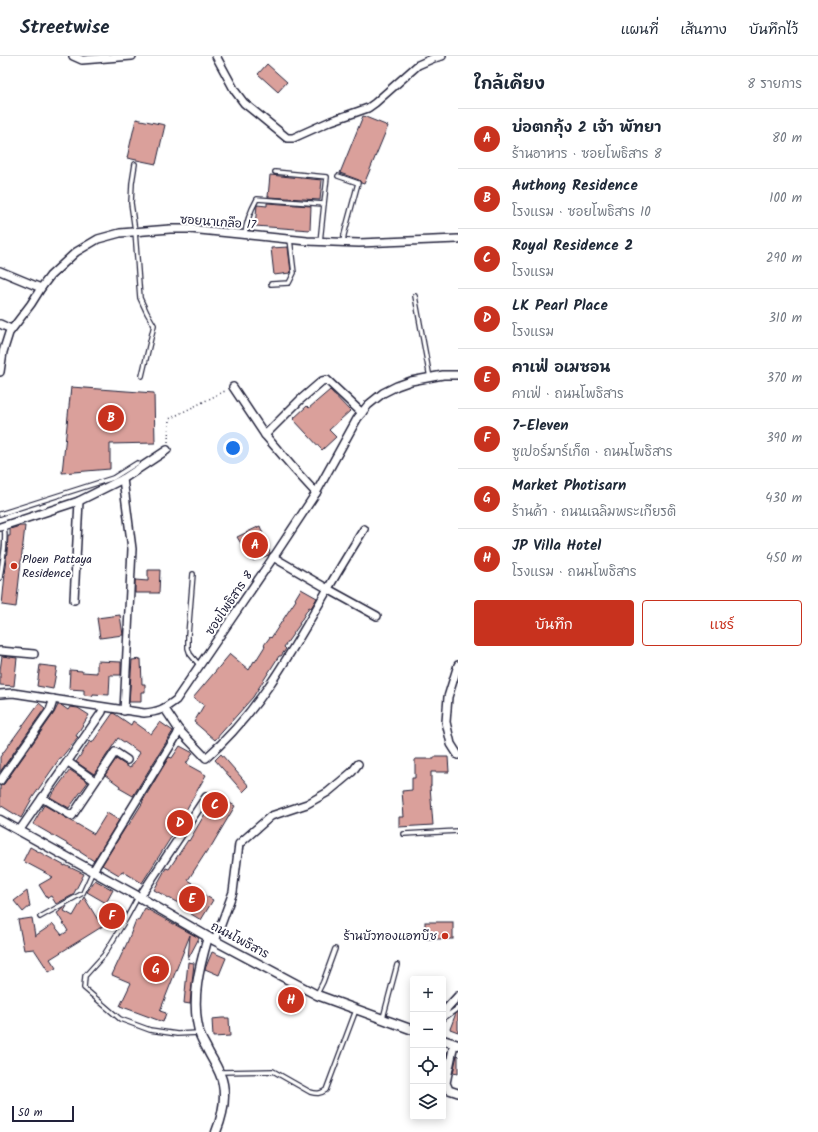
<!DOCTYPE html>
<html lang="th">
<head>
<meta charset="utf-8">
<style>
	:root { --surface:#fff; --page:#f2f2f3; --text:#1f2937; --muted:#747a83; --line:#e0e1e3; --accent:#c8321e }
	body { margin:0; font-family:Kalam,"Playpen Sans Thai",sans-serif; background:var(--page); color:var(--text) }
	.controls { position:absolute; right:12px; bottom:12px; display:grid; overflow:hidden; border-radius:4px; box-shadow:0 2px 10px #0003 }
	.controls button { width:36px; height:36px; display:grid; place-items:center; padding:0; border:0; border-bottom:1px solid var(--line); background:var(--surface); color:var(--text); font:20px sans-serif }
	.scale { position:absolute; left:12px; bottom:10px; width:62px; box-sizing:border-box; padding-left:4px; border:2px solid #22223b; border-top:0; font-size:11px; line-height:14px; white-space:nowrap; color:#22223b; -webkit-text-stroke:3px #fff; paint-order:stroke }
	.you { position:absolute; left:233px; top:392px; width:14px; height:14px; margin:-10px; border:3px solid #fff; border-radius:50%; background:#1a73e8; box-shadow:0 0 0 6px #1a73e833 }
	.badge { display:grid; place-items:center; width:26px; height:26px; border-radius:50%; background:var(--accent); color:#fff; font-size:13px; font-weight:700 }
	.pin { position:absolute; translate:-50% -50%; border:2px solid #fff; box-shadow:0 1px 4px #0006 }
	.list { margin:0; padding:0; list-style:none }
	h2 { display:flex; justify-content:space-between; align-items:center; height:52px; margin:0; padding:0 16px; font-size:17px }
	h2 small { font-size:13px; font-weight:400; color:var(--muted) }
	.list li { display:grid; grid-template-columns:26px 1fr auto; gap:12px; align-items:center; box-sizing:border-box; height:60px; padding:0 16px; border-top:1px solid var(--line) }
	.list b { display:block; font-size:15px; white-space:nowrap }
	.list p { margin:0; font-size:13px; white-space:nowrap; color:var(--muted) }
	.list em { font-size:13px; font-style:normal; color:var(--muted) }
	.actions { display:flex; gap:8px; padding:12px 16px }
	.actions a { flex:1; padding:9px 0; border:1px solid var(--accent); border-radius:4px; text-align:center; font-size:14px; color:var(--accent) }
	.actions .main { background:var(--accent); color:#fff }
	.icon { flex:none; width:22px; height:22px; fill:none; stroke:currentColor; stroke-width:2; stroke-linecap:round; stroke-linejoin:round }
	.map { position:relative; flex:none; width:458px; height:1076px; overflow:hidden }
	header { display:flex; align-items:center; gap:24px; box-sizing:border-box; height:56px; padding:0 20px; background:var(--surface); border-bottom:1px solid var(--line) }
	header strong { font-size:19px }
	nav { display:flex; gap:22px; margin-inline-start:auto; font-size:14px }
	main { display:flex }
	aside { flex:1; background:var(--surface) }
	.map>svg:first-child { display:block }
</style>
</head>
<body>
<header>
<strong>Streetwise</strong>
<nav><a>แผนที่</a><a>เส้นทาง</a><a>บันทึกไว้</a></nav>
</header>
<main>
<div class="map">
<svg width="458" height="1076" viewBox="0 0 458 1076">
	<rect width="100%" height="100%" fill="#fff"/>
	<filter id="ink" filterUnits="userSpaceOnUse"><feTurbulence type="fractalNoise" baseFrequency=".025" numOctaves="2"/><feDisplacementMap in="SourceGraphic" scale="8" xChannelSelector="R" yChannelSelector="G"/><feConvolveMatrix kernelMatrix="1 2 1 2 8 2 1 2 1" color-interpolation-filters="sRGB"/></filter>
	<g filter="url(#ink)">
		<g fill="#daa09b" stroke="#22223b">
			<polygon points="267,8 287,26 278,36 258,18"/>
			<polygon points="363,60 388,70 364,128 361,127 359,124 340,117"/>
			<polygon points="136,63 165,69 156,108 127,102"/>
			<polygon points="270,119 322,124 320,144 268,141"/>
			<polygon points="267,147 311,150 310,174 255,170 257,149 267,150"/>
			<polygon points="288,191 291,216 290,217 274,219 271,192"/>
			<polygon points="71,331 154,337 155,387 110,388 110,413 62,417"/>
			<polygon points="330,334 350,355 329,374 336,381 322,394 293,363 307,350 309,352"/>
			<polygon points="20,470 25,470 16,551 2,549 5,518 4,518 7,496 8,480 10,480 10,473"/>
			<polygon points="260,470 270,497 269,499 252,505 237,481"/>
			<polygon points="148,514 160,514 159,537 135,537 135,524 148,525"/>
			<polygon points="301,533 317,542 311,552 309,551 299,568 300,568 284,591 286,593 281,600 279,600 253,641 215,684 194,666 204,649 193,642 230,598 249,614 254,605 255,606 265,590 264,589 270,581 271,582 288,556 296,544 295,543"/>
			<polygon points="120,559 123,579 100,582 97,562"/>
			<polygon points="2,600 17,602 14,630 0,629 0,614"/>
			<polygon points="141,603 142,628 145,628 145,636 141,636 141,646 129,646 132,604"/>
			<polygon points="97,605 121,606 121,619 110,619 109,639 93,638 93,640 84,639 84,634 69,633 70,614 82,615 82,616 97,617"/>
			<polygon points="40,609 57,611 53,633 37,630"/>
			<polygon points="39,647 45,652 0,716 0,701"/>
			<polygon points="58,649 61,649 68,654 70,651 78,652 89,659 76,680 78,681 61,702 60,702 33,741 21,762 0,749 0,730 4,728 54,657"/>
			<polygon points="113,657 115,658 131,669 133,665 151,678 160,666 173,675 133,740 119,732 120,730 105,719 116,703 130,712 140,697 118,682 94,718 76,706 90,685 92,687"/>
			<polygon points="180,690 193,697 186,708 206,719 181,763 182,764 142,827 122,815 119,819 102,809 127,769 128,770 143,746 142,746 169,701 172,702"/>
			<polygon points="221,698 249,730 243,736 215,704"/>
			<polygon points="434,701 448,701 449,716 431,716 431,730 430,730 433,769 399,771 399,761 404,761 402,735 412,734 412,722 415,722 415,703 434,703"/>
			<polygon points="70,714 88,726 69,752 50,741"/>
			<polygon points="216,739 235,750 209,794 208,793 188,824 193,827 190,831 213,844 201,864 191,858 193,855 154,834 166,812 169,813 188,784 189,785"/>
			<polygon points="44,749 94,778 107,757 119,764 94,805 80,796 80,795 33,768"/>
			<polygon points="30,791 65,810 65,809 84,818 73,839 56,848 51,840 47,842 39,829 53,821 23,805"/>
			<polygon points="95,824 113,834 106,847 87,836"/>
			<polygon points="27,835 30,850 23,856 14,845"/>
			<polygon points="84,841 98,864 108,848 125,858 117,872 108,867 50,903 56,912 49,916 34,893 24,894 18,864 32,862 35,880 53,868 62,879 68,875 57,857 60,855 60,854 67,850 64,855 73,860"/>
			<polygon points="145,852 199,882 188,903 190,879 160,955 166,957 163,966 120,950 131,927 112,919 127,887 136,864 138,865"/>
			<rect x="425" y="866" width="28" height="17"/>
			<polygon points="212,896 226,902 219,919 205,913"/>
			<polygon points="188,906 194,907 190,948 184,947"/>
			<polygon points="458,956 458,976 450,973 456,957"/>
			<polygon points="222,962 229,962 230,980 213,981 212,963"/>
			<polygon points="443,995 447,996 444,1013 443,1013"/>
			<polygon points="457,999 458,1000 458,1018 453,1017"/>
		</g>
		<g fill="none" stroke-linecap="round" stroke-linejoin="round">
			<g stroke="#22223b" stroke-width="6">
				<g id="service">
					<polyline points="135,108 132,127 131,147 135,175 140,242 147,257 154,269 142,320"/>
					<polyline points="275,116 327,121 324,148"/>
					<polyline points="338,120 358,127 344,179 343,187"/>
					<path d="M245,178C246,166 251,154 257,143L324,148L320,186"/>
					<polyline points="271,228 289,227 294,217 290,183"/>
					<polyline points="415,240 430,322"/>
					<polyline points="0,458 113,422 137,407"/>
					<polyline points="193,518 188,579 188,592 190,598 200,610"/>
					<path d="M0,522C2,505 7,487 4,469"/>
					<polyline points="404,778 458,775"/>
					<polyline points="138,841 126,863 104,899 85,920 84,932 120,963 150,974 177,978 199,977"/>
					<polyline points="40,861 83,837 93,815"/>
					<polyline points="317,938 323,926 335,893"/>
					<polyline points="443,959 447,960 458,952"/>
					<polyline points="383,962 397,909"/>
					<path d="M220,1016L273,1015L310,1036C317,1038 320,1038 326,1034L356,954"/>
				</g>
			</g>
			<g stroke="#22223b" stroke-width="10">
				<g id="minor">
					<polyline points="73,0 82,4 132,0"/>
					<polyline points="216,0 235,35 244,47 287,82 293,82 331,65 368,52 375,47 418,9 434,2 442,0"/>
					<polyline points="0,215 41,232 50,220 76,196 98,183 120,177 170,173 190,173 307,185 359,187 458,183"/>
					<polyline points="0,268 11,273"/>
					<polyline points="0,316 3,296 9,277 31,248 41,232"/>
					<polyline points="233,331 265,379 295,414 316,437"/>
					<polyline points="265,379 300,344 322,325 327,324 362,357"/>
					<polyline points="123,423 132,493 124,655"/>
					<polyline points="0,471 79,445 123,423 167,394"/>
					<polyline points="273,501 328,533 377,560"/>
					<polyline points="74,544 79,445"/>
					<polyline points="0,595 34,598"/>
					<polyline points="458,609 448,641 446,666 451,688 458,699"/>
					<path d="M0,638L13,637L144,657C159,656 164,653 176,644L277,496L316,437L357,363L368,349L383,337L397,330L411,325L443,319H458"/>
					<path d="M165,653L179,674L206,702C258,657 292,595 326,536C338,515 351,494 364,473"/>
					<polyline points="68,706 95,725"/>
					<polyline points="0,725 50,654 52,648 53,643"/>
					<polyline points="42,742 72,760 115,696 127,704"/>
					<polyline points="19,775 102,656 103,652"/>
					<polyline points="93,815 177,679 179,674"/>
					<polyline points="141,842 143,836 206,741"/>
					<polyline points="215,885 233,836 239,788 271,760 307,748 328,736 352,716 358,708"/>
					<polyline points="443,961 447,952 458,940"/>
					<polyline points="454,988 446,1027 449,1034 458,1037"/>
				</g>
			</g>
			<g stroke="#22223b" stroke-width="11">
				<g id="tertiary">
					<polyline points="0,764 141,842 208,881 317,939 413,974"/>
					<path d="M208,881C199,912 191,943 199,975C200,982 205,988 208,995C213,1005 221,1016 223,1028C226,1044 222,1061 216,1076"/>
					<polyline points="443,984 458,989"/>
				</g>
			</g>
			<polyline stroke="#22223b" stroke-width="1.5" stroke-dasharray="1 3" stroke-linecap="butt" points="168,386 169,363 227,334"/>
			<use href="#service" stroke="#fff" stroke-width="3.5"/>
			<use href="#minor" stroke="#fff" stroke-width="7"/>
			<use href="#tertiary" stroke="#fff" stroke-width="8"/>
		</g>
	</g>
	<g fill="#c8321e" stroke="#fff" stroke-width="1.5">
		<circle cx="14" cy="510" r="4"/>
		<circle cx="445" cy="880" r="4"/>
	</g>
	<g text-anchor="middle" stroke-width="4" stroke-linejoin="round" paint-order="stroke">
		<g font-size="12" fill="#22223b" stroke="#fff">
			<text transform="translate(218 166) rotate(4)" y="4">ซอยนาเกลือ 17</text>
			<text transform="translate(229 547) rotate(-56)" y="4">ซอยโพธิสาร 8</text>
			<text transform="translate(240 884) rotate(28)" y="4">ถนนโพธิสาร</text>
		</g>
		<g font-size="12" fill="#22223b" stroke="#fff" text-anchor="start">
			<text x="22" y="507">Ploen Pattaya<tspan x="22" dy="14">Residence</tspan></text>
			<text x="437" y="884" text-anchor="end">ร้านบัวทองแอทบีช</text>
		</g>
	</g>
</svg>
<div class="controls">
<button>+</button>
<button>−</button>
<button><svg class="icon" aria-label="locate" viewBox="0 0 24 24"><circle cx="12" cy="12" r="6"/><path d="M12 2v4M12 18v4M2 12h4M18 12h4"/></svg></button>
<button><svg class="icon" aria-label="layers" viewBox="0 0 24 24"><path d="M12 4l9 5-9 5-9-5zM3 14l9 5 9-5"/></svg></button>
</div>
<div class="scale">50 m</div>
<div class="you"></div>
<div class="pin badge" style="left:255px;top:489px">A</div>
<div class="pin badge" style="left:111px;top:362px">B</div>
<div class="pin badge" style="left:215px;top:749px">C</div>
<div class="pin badge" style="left:180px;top:767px">D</div>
<div class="pin badge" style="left:192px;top:843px">E</div>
<div class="pin badge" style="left:112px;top:860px">F</div>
<div class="pin badge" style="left:156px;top:913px">G</div>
<div class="pin badge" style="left:291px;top:944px">H</div>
</div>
<aside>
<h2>ใกล้เคียง<small>8 รายการ</small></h2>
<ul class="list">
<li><span class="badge">A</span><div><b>บ่อตกกุ้ง 2 เจ้า พัทยา</b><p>ร้านอาหาร · ซอยโพธิสาร 8</p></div><em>80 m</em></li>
<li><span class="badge">B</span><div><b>Authong Residence</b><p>โรงแรม · ซอยโพธิสาร 10</p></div><em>100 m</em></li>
<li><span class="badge">C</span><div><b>Royal Residence 2</b><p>โรงแรม</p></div><em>290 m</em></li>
<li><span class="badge">D</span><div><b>LK Pearl Place</b><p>โรงแรม</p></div><em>310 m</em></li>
<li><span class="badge">E</span><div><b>คาเฟ่ อเมซอน</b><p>คาเฟ่ · ถนนโพธิสาร</p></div><em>370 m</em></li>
<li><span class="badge">F</span><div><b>7-Eleven</b><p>ซูเปอร์มาร์เก็ต · ถนนโพธิสาร</p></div><em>390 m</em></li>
<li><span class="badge">G</span><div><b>Market Photisarn</b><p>ร้านค้า · ถนนเฉลิมพระเกียรติ</p></div><em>430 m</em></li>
<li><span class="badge">H</span><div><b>JP Villa Hotel</b><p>โรงแรม · ถนนโพธิสาร</p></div><em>450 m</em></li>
</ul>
<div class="actions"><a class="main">บันทึก</a><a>แชร์</a></div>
</aside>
</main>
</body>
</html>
